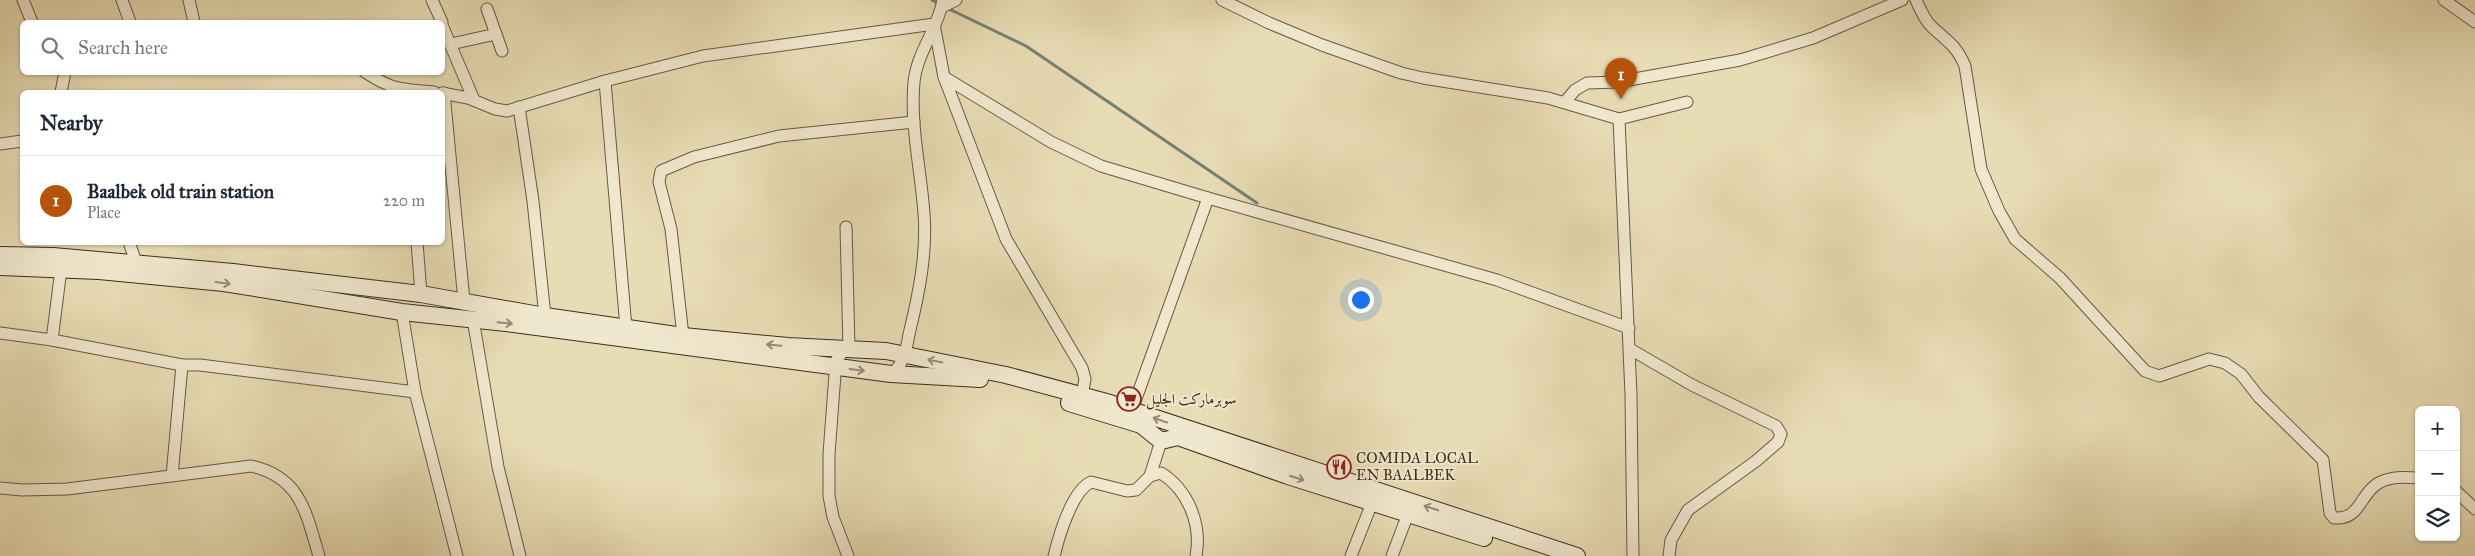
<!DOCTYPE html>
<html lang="en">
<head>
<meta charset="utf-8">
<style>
	:root { --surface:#fff; --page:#f6f6f7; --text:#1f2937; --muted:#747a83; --line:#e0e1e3; --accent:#b45309 }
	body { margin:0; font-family:"IM FELL Great Primer",Amiri,serif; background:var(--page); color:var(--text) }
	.controls { position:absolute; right:15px; bottom:15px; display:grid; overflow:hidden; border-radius:8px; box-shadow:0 1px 4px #0004 }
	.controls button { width:45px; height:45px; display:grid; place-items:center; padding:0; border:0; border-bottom:1px solid var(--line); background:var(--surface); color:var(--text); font:25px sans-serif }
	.you { position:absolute; left:1360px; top:299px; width:18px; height:18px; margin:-12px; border:4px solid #fff; border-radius:50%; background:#1a73e8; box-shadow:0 0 0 8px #1a73e833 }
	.badge { display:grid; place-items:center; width:32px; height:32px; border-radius:50%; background:var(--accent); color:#fff; font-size:16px; font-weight:700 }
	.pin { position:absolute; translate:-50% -41px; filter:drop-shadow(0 1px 2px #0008) }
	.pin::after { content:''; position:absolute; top:26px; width:18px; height:15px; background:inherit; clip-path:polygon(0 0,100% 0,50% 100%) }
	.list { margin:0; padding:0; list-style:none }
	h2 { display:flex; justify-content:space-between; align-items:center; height:65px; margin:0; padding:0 20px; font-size:21px }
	h2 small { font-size:16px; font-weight:400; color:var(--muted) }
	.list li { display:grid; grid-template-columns:32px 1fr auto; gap:15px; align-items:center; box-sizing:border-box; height:90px; padding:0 20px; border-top:1px solid var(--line) }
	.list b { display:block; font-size:19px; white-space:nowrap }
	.list p { margin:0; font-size:16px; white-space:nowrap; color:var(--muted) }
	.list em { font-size:16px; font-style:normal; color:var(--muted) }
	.icon { flex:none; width:28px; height:28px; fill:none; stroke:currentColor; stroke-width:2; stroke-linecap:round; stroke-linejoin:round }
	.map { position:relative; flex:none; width:2475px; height:556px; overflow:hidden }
	.search { position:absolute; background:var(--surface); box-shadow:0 1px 4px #0004; left:20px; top:20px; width:425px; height:55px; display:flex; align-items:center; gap:12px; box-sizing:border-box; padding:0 18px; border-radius:8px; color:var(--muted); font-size:19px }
	.panel { position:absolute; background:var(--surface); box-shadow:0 1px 4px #0004; left:20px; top:90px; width:425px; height:155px; border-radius:8px }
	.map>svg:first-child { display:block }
</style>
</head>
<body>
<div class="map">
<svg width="2475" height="556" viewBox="0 0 2475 556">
	<rect width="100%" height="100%" fill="#e8dcb4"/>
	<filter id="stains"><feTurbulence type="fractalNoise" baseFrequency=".004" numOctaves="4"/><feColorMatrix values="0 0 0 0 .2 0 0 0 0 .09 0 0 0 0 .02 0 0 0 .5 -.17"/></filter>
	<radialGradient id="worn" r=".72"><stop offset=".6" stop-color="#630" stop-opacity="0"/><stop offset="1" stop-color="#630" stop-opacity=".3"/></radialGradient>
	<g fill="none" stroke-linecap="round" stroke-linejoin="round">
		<g stroke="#748274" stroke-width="3">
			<polyline points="932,0 939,4"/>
			<polyline points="947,8 1026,46 1257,203"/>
		</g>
		<g stroke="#6a5842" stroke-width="13">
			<g id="street">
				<polyline points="23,0 32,22"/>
				<polyline points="122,0 130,22"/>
				<polyline points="189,0 194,22"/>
				<polyline points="432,0 442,22"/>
				<polyline points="1222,0 1269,23 1322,45 1401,73 1423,78 1548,98 1619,119 1687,102"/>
				<path d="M1916,0C1920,9 1925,21 1932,27C1948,42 1956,45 1965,66L1981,169L1999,211L2015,239L2060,278L2145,371L2159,376L2209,359L2225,363L2241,374L2259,397L2323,460L2330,513L2334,518C2360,520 2359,496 2377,484C2389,476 2405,477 2419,478"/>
				<polyline points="2444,0 2475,22"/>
				<polyline points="942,7 956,0"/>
				<polyline points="487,9 502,51"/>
				<polyline points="442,25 474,100"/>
				<polyline points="451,44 496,34"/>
				<path d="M365,72C394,91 402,89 434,92"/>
				<polyline points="944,77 1051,142 1101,166 1208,198 1497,280 1629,328"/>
				<polyline points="605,81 626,328"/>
				<polyline points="61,92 65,72"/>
				<polyline points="442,93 468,98 495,109 507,111 605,81 703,56 934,24 944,77 1006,239 1082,368 1085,379 1082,395"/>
				<polyline points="444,93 464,301"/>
				<polyline points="1565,102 1575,90 1587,83 1618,82 1740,60 1813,38 1902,0"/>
				<polyline points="519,107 533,201 545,316"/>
				<polyline points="1619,119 1631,395 1633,556"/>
				<polyline points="0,144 22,141"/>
				<polyline points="846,227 849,348"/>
				<polyline points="129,242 136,262"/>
				<polyline points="417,242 421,294"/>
				<polyline points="402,312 415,392 457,556"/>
				<polyline points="473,319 498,467 520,556"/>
				<polyline points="0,333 52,340 182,365 200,365 415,392"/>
				<polyline points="683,336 671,229 659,182 661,171 694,157 779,136 914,122"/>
				<polyline points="52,340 61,269"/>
				<polyline points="845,348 836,361 829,454 829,496 833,517 848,556"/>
				<polyline points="1630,349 1692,385 1776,426 1781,434 1778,442 1756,461 1688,510 1671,540 1669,556"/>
				<path d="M891,374C906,363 906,347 910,330C919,293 927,253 924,214C921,170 910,126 914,82C917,52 938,29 943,0"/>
				<polyline points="1132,410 1208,198"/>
				<polyline points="172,476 182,365"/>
				<path d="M1150,476L1161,473C1188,490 1202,524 1196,556"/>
				<path d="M0,488L22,490L67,489L251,466C301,477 306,513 319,556"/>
				<polyline points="2456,491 2475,509"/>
				<path d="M1054,556C1059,536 1072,491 1091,482L1127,491L1136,490L1150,476L1161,441"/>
				<polyline points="1351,556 1372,503"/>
				<polyline points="1392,556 1408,514"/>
			</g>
		</g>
		<g stroke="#402c1c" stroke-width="18">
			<g id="secondary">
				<polyline points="0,255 53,256 233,272 421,294 545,316 683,336 788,346 886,351 1006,375 1110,403 1577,556"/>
				<polyline points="0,267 99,271 224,283 402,312 514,324 891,374 980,379"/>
				<polyline points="1069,403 1141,425 1161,441 1178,437 1288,476 1484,538"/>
			</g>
		</g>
		<use href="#street" stroke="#f0e8ce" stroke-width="11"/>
		<use href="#secondary" stroke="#f0e8ce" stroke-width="16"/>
	</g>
	<defs><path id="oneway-shaft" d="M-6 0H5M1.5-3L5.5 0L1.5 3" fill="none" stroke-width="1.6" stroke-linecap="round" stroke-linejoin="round" transform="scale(1.25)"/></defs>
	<g stroke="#988a75">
		<use href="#oneway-shaft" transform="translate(223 283) rotate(8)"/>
		<use href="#oneway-shaft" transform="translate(505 323) rotate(6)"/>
		<use href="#oneway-shaft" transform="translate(774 345) rotate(-175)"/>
		<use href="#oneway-shaft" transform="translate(935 361) rotate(-169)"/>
		<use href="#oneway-shaft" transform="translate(857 370) rotate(7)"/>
		<use href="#oneway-shaft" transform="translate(1160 420) rotate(-161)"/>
		<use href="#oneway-shaft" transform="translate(1297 478) rotate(18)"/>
		<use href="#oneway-shaft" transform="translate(1431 508) rotate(-162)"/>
	</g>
	<defs>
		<g id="supermarket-ring" transform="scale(1.25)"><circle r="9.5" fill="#f0e8ce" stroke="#8f2418" stroke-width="1.5"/><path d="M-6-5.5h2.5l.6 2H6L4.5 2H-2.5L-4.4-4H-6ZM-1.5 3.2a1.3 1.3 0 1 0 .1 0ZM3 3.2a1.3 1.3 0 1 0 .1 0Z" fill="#8f2418"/></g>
		<g id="restaurant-ring" transform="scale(1.25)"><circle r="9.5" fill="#f0e8ce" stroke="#8f2418" stroke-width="1.5"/><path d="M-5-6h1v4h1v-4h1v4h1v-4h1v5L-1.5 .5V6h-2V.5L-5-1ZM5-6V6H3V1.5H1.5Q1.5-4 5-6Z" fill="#8f2418"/></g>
	</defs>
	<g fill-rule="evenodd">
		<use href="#supermarket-ring" x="1129" y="399"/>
		<use href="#restaurant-ring" x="1339" y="467"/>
	</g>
	<g text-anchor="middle" stroke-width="4" stroke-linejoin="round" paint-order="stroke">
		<g font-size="15" fill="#402c1c" stroke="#f0e8ce" text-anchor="start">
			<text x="1146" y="404">سوبرماركت الجليل</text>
			<text x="1356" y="463">COMIDA LOCAL<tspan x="1356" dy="17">EN BAALBEK</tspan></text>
		</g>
	</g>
	<rect width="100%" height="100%" filter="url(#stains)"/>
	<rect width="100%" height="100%" fill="url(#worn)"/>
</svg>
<div class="controls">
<button>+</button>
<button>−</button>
<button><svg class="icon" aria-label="layers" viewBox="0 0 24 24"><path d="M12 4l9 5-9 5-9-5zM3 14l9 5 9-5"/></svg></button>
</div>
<div class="you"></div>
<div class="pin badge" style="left:1621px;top:99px">1</div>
<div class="search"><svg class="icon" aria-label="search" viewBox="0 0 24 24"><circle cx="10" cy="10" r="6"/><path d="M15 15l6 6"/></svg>Search here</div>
<section class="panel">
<h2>Nearby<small></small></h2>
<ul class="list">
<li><span class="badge">1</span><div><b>Baalbek old train station</b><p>Place</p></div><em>220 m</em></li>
</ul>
</section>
</div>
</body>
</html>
